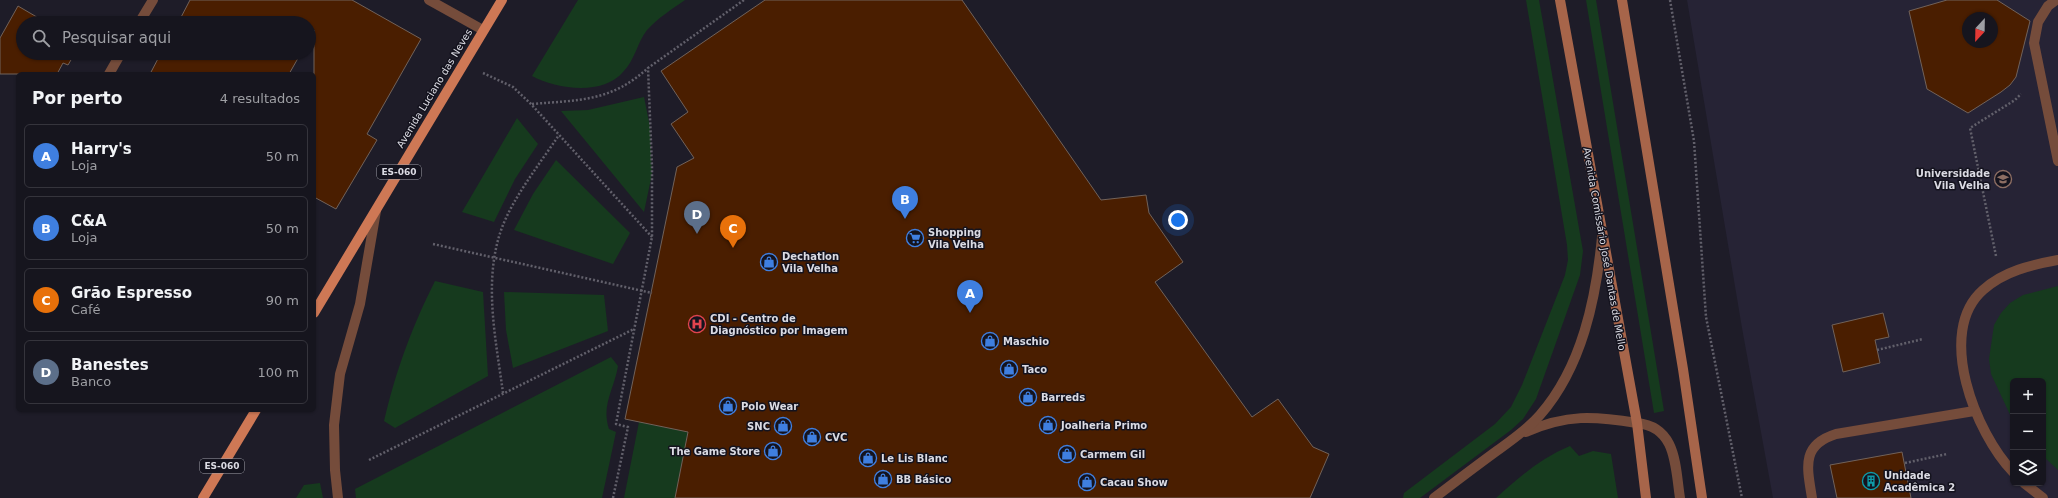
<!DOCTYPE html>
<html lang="pt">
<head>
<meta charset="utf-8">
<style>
	:root { --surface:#16151e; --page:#1f1e27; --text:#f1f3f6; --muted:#9e9fa4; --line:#35343c; --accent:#dd99f3 }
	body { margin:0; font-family:"DejaVu Sans",sans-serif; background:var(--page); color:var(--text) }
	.controls { position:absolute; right:12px; bottom:12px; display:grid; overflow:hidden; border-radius:6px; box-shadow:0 1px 3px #0004 }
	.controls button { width:36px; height:36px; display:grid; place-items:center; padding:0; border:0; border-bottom:1px solid var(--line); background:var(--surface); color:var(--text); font:20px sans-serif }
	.compass { position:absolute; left:1962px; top:12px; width:36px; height:36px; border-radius:50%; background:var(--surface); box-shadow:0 1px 3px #0004; rotate:202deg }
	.you { position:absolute; left:1178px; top:220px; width:14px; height:14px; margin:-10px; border:3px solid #fff; border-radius:50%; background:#1a73e8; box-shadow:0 0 0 6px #1a73e833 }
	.badge { display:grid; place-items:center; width:26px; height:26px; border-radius:50%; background:var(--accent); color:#fff; font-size:13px; font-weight:700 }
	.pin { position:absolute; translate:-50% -33px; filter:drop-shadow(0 1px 2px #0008) }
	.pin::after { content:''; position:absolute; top:21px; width:14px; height:12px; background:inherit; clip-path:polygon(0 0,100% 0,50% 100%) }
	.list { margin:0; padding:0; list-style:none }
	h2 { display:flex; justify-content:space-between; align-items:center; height:52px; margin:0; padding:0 16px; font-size:17px }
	h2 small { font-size:13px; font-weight:400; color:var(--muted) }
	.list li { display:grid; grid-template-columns:26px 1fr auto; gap:12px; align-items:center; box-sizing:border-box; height:64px; margin:0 8px 8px; padding:0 8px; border:1px solid var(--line); border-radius:6px }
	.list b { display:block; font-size:15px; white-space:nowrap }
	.list p { margin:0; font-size:13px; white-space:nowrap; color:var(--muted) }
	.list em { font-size:13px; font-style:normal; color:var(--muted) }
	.icon { flex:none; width:22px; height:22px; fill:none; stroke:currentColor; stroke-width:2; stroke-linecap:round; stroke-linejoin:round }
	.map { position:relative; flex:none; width:2058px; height:498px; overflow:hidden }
	.search { position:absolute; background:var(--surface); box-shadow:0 1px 3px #0004; left:16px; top:16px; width:300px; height:44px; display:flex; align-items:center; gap:10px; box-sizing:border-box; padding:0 14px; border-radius:22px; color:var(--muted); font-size:15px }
	.panel { position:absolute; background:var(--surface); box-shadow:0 1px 3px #0004; left:16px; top:72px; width:300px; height:340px; border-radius:6px }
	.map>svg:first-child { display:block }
</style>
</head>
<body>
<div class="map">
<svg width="2058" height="498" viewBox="0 0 2058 498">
	<rect width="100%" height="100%" fill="#1e1c28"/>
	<path fill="#262335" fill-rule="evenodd" d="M1687,0H2058V498H1773L1742,328ZM1968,18H1992V42H1968ZM2013,381H2043V483H2013Z"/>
	<g fill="#163a1e">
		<path d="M578,0H685C672,9 658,18 647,30C637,43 635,60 623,72C603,96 556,89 532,76Z"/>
		<polygon points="1526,0 1539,0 1583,251 1580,275 1536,399 1523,419 1511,430 1420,498 1403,498 1404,493 1495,424 1511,407 1522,385 1565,275 1568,260 1567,245"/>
		<polygon points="1586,0 1596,0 1664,411 1654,413"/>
		<polygon points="644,97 650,127 652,174 644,212 561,111 588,110"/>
		<polygon points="517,118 538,144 515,179 494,222 462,212"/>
		<polygon points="556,160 630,233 613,264 514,230 533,194"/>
		<path d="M435,281L483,292L488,376L395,428L384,421C396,370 411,329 435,281Z"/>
		<polygon points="2058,286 2058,470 2043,456 2043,381 2013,381 2013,421 1991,374 1989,359 1994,325 2001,313 2010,303 2023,295"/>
		<polygon points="504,292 604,295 608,331 513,368 506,330"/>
		<path d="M611,357L618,366C614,390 601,405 609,429L616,432L602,498H356L355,489Z"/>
		<polygon points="639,422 688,432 675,498 624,498"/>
		<path d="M1570,446L1579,456L1593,451L1611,454L1618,498H1496C1520,477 1539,459 1570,446Z"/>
		<polygon points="320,483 323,498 296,498 304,485"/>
	</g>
	<g fill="#4a1e00" stroke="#71625a" fill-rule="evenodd">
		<polygon points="190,0 352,0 421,39 367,134 377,140 336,209 314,197 314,30 309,38 309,23 178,23"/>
		<polygon points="765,0 962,0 1101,200 1146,195 1149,213 1183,262 1155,282 1252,417 1278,399 1313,447 1329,454 1310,498 675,498 688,432 625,419 677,167 694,158 671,124 688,112 661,71"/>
		<path d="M1947,0H1997L2030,21L2016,77L2010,85L2001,92L1968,113L1927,89L1909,11ZM1968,18H1992V42H1968Z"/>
		<polygon points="18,6 47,23 23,23 23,53 75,53 68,65 63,63 57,74 0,74 0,38"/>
		<polygon points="161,53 301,53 289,74 150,74"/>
		<polygon points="1883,313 1889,337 1875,340 1880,363 1843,372 1832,325"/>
		<polygon points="1902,452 1911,498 1837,498 1830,465"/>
	</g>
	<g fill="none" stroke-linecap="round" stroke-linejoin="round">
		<g stroke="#62606b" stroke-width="2.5" stroke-dasharray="2 2" stroke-linecap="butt">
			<polyline points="1670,0 1694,141 1706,317 1742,498"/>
			<polyline points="483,73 513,87 531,104 652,237"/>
			<path d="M532,104C578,100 611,102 648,68"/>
			<polyline points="433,244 652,293"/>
			<polyline points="1996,256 1970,128 2015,100 2021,94"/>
			<polyline points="1877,350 1923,339"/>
			<path d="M503,393C496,340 482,278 503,225C515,195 541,162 559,135"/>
			<polyline points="369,460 634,329"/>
			<polyline points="1905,463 1947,454"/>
			<polyline points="613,498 628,427 616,424 652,237 652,167 648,68 744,0"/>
		</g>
		<g stroke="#754c3b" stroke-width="10">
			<polyline points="2056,0 2048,6 2038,22 2034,43 2058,161"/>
			<path d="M1526,432C1567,414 1594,416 1637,423"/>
			<path d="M2013,472C1976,434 1935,332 1983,290C2004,271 2031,265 2058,260"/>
			<polyline points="2024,483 2043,498"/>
			<polyline points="338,498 335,470 334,425 340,374 360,304 376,211"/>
			<path d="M1434,498C1455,482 1476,466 1498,450C1512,440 1528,429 1540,415C1582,367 1596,299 1602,237"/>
			<path d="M1812,498C1807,467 1801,445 1836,434L1974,411"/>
		</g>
		<g stroke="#754c3b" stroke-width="10">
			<polyline points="139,23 153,0"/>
			<polyline points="109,74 121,53"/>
		</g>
		<g stroke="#754c3b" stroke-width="10">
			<polyline points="429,0 483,30"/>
			<path d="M1637,423C1677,427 1675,466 1680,498"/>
		</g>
		<g stroke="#a7654a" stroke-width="10">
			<polyline points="1560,0 1637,423 1646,498"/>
			<polyline points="1622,0 1683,369 1702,498"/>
		</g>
		<g stroke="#ce7855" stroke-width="10">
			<polyline points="314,313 502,0"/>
			<polyline points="203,498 256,410"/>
		</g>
	</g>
	<defs>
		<g id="university-ring" transform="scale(0.9)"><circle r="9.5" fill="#14131e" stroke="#8d6e63" stroke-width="1.5"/><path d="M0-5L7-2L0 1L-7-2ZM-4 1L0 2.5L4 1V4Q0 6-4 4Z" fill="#8d6e63"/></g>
		<g id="supermarket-ring" transform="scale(0.9)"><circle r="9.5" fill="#14131e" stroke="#3f7fe0" stroke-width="1.5"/><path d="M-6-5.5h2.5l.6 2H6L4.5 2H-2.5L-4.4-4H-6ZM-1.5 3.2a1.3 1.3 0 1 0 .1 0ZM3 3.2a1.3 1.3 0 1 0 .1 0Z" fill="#3f7fe0"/></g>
		<g id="shop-ring" transform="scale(0.9)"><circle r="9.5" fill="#14131e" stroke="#3f7fe0" stroke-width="1.5"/><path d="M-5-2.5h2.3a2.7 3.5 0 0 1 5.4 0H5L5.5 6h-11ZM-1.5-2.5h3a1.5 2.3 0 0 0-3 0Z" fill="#3f7fe0"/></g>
		<g id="hospital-ring" transform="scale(0.9)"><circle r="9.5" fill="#14131e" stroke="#e0444e" stroke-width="1.5"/><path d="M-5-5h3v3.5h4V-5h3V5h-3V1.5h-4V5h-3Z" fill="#e0444e"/></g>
		<g id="building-ring" transform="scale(0.9)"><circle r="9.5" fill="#14131e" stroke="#0f9aa8" stroke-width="1.5"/><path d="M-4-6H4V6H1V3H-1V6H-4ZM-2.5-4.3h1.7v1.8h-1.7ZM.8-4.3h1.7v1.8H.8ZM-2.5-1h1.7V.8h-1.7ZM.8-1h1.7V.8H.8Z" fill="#0f9aa8"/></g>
	</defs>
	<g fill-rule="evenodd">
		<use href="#university-ring" x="2003" y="179"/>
		<use href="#supermarket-ring" x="915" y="238"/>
		<use href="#shop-ring" x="769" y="262"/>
		<use href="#hospital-ring" x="697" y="324"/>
		<use href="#shop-ring" x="990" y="341"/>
		<use href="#shop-ring" x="1009" y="369"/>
		<use href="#shop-ring" x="1028" y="397"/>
		<use href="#shop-ring" x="728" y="406"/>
		<use href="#shop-ring" x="1048" y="425"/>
		<use href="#shop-ring" x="783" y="426"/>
		<use href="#shop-ring" x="812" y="437"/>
		<use href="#shop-ring" x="773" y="451"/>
		<use href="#shop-ring" x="1067" y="454"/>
		<use href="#shop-ring" x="868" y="458"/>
		<use href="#shop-ring" x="883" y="479"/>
		<use href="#building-ring" x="1871" y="481"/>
		<use href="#shop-ring" x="1087" y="482"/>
	</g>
	<g text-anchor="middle" stroke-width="3" stroke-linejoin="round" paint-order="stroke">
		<g fill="#14131e" stroke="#9f9fa8" stroke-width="1">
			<rect x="377" y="165" width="44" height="14" rx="3"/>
			<rect x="200" y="459" width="44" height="14" rx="3"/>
		</g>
		<g font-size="9" font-weight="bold" fill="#dbdbe3">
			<text x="399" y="175">ES-060</text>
			<text x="222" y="469">ES-060</text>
		</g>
		<g font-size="10" fill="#dbdbe3" stroke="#14131e">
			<text transform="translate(434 88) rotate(-59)" y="4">Avenida Luciano das Neves</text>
			<text transform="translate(1605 249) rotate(80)" y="4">Avenida Comissário José Dantas de Mello</text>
		</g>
		<g font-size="10" font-weight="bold" fill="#dbdbe3" stroke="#14131e" text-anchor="start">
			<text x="1990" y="177" text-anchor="end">Universidade<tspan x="1990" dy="12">Vila Velha</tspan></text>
			<text x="928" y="236">Shopping<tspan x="928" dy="12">Vila Velha</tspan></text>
			<text x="782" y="260">Dechatlon<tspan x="782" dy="12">Vila Velha</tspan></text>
			<text x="710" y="322">CDI - Centro de<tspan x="710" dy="12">Diagnóstico por Imagem</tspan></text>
			<text x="1003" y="345">Maschio</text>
			<text x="1022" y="373">Taco</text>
			<text x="1041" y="401">Barreds</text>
			<text x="741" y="410">Polo Wear</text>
			<text x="1061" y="429">Joalheria Primo</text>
			<text x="770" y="430" text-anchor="end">SNC</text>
			<text x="825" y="441">CVC</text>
			<text x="760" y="455" text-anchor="end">The Game Store</text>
			<text x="1080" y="458">Carmem Gil</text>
			<text x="881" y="462">Le Lis Blanc</text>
			<text x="1884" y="479">Unidade<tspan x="1884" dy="12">Acadêmica 2</tspan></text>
			<text x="896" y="483">BB Básico</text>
			<text x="1100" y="486">Cacau Show</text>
		</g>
	</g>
</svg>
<div class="controls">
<button>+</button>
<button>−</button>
<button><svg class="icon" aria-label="layers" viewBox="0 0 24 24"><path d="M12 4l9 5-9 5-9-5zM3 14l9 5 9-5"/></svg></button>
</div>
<svg class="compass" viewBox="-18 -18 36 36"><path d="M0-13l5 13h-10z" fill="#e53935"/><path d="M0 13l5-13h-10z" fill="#9e9fa4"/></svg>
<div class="you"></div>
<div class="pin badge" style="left:970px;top:313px;background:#3f7fe0">A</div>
<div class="pin badge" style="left:905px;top:219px;background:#3f7fe0">B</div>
<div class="pin badge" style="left:733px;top:248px;background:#e8710a">C</div>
<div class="pin badge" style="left:697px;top:234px;background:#5c6f8a">D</div>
<div class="search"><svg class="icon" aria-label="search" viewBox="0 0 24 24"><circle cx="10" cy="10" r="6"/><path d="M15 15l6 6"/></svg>Pesquisar aqui</div>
<section class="panel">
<h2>Por perto<small>4 resultados</small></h2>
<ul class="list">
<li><span class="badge" style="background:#3f7fe0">A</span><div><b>Harry's</b><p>Loja</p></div><em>50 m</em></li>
<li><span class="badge" style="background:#3f7fe0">B</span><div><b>C&amp;A</b><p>Loja</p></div><em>50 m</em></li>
<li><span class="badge" style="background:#e8710a">C</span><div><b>Grão Espresso</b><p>Café</p></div><em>90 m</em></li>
<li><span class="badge" style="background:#5c6f8a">D</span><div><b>Banestes</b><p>Banco</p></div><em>100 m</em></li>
</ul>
</section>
</div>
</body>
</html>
